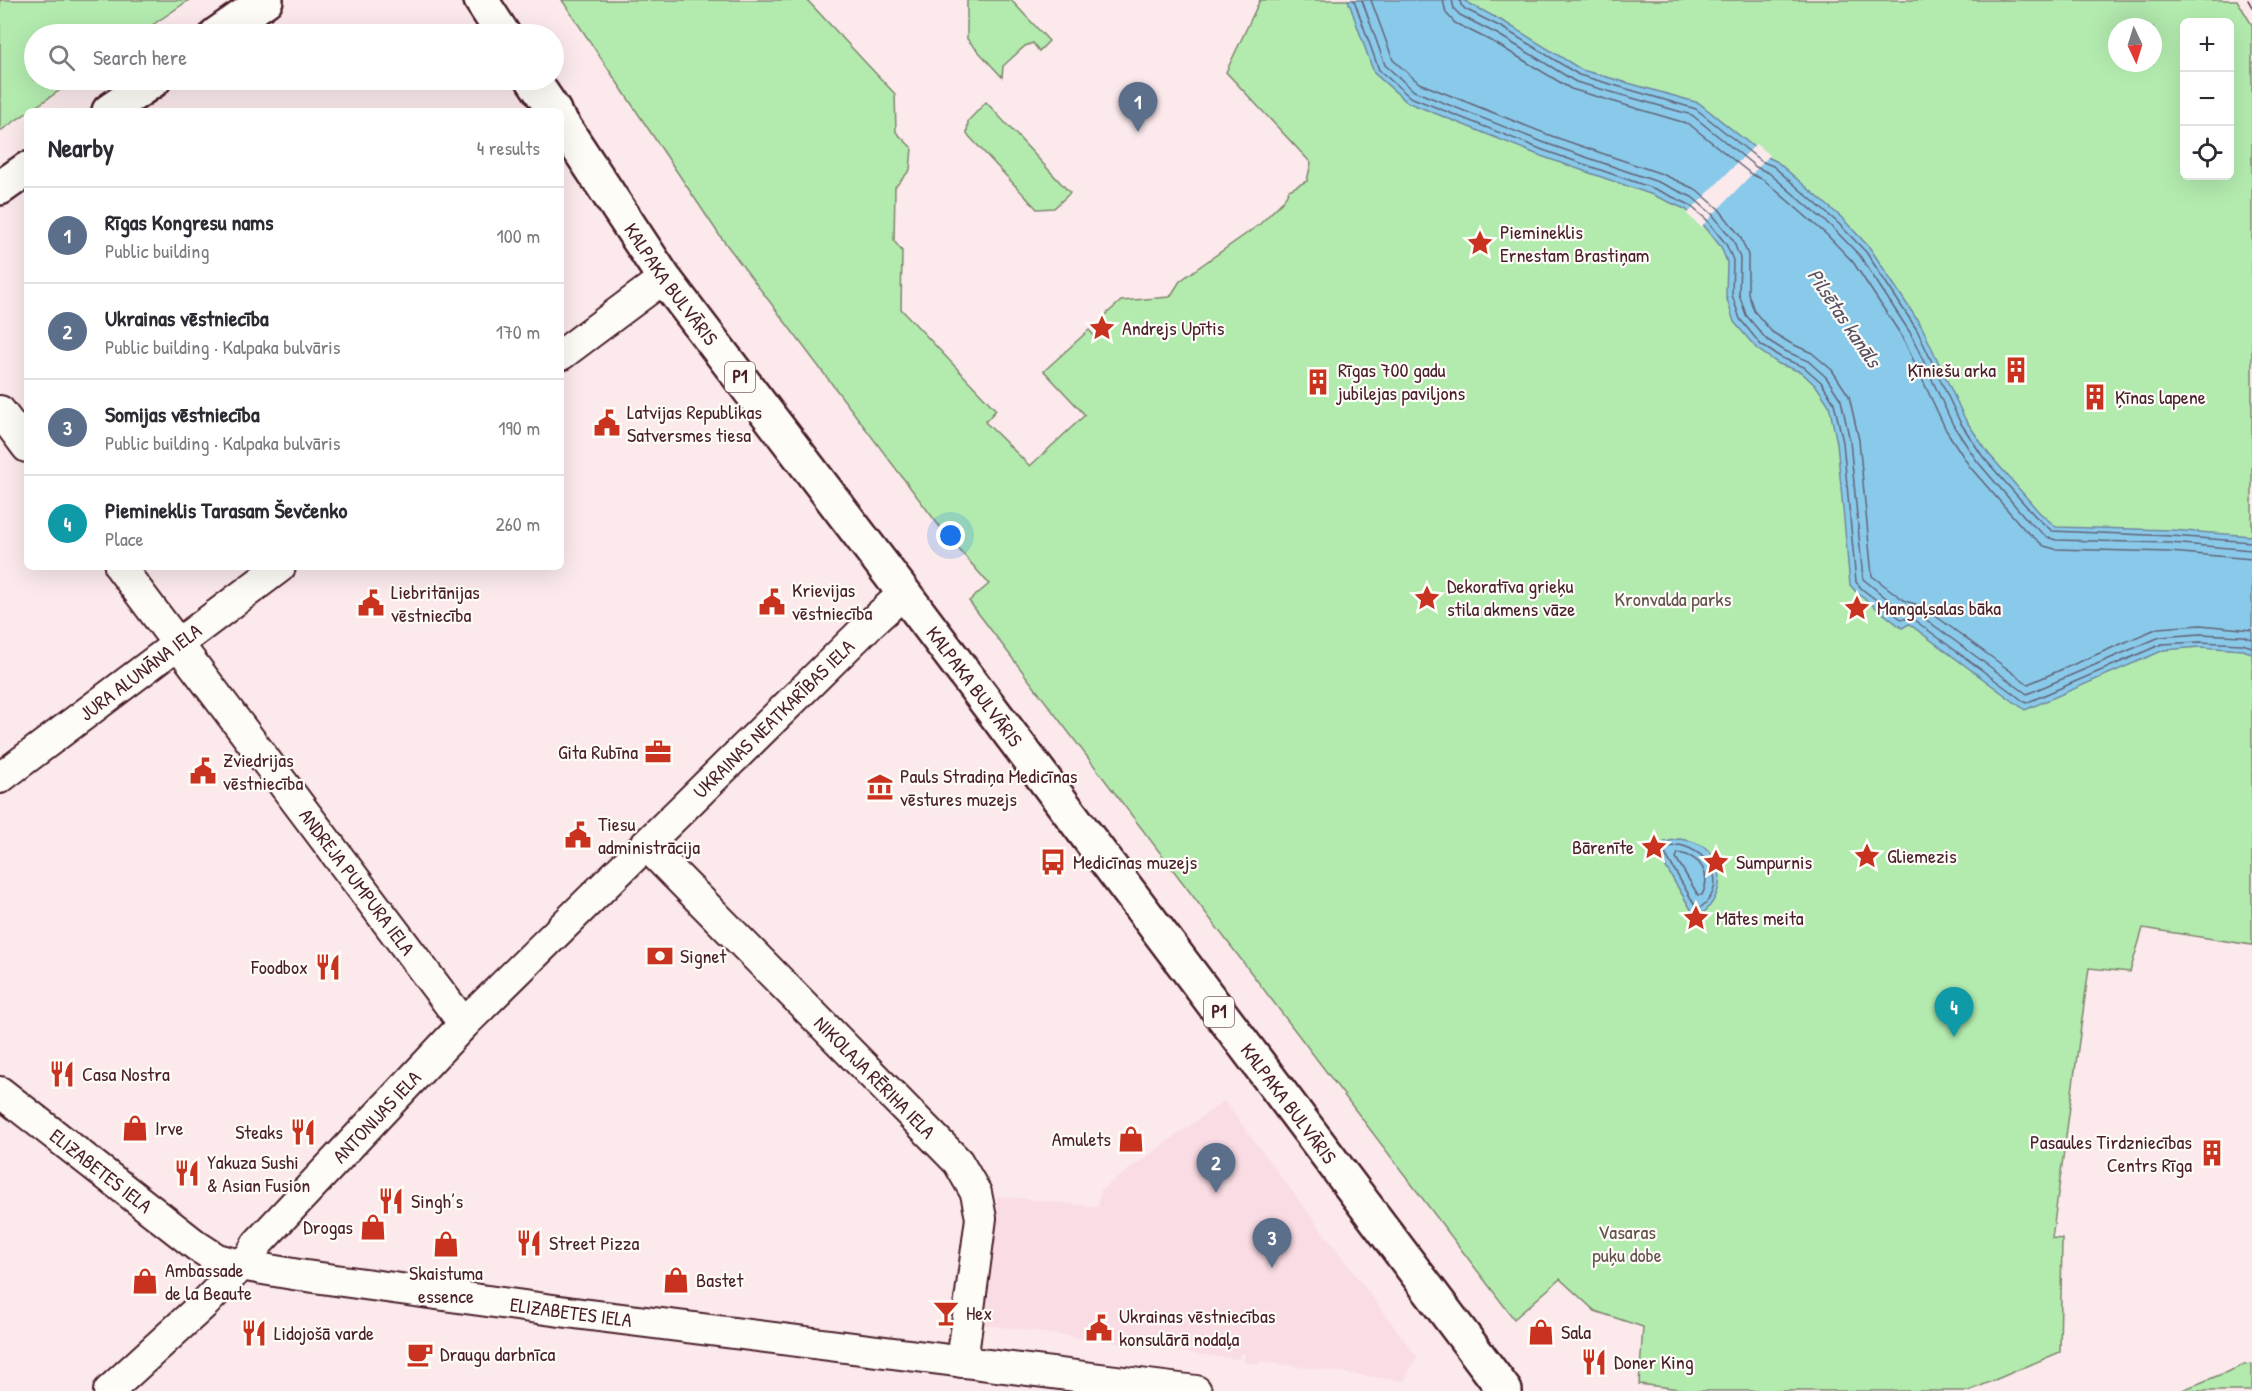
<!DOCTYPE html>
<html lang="en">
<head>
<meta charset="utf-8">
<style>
	:root { --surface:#fff; --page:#f2f2f3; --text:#2b2b33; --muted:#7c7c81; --line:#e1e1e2; --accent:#db2777 }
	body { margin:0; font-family:"Patrick Hand",sans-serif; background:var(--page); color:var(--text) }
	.controls { position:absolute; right:18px; top:18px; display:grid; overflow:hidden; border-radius:9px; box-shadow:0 6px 24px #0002 }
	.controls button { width:54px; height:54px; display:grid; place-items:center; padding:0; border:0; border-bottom:2px solid var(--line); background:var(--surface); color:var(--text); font:30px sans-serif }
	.compass { position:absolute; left:2108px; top:18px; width:54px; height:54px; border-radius:50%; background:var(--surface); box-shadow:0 6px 24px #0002; rotate:176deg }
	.you { position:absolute; left:951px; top:536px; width:21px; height:21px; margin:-15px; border:4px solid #fff; border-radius:50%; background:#1a73e8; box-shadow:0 0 0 9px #1a73e833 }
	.badge { display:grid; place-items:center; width:39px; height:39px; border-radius:50%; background:var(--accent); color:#fff; font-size:20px; font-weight:700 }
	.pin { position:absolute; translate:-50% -50px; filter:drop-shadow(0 2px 3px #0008) }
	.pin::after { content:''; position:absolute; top:32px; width:21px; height:18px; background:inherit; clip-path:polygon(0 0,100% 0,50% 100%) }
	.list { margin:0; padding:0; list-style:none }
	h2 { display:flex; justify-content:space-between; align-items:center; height:78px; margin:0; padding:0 24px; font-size:26px }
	h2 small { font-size:20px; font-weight:400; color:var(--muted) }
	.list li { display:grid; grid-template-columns:39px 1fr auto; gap:18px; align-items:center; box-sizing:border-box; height:96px; padding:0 24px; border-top:2px solid var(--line) }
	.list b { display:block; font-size:22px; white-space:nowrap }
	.list p { margin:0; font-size:20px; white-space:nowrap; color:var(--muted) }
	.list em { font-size:20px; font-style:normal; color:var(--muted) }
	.icon { flex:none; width:33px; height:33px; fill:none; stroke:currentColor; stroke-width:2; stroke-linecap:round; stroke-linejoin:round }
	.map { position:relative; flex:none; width:2252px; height:1391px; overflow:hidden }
	.search { position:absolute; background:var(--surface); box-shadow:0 6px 24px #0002; left:24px; top:24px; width:540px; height:66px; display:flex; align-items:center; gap:15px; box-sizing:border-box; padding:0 21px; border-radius:33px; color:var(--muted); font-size:22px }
	.panel { position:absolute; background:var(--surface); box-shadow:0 6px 24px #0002; left:24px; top:108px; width:540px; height:462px; border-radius:9px }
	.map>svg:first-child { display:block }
</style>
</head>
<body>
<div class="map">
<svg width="2252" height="1391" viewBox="0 0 2252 1391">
	<rect width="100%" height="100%" fill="#fbe9ec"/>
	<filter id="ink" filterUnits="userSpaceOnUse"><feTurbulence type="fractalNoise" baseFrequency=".0167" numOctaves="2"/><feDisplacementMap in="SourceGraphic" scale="12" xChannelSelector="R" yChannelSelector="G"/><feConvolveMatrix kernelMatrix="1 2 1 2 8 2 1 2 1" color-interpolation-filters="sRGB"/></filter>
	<g filter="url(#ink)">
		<polygon fill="#fadce4" points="1224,1101 1417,1357 1404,1381 1260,1361 1260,1364 1244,1362 1245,1354 1242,1353 1240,1353 1239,1359 1228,1358 980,1324 997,1196 1098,1207 1101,1190"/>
		<g fill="#b3ebaf" stroke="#7e856d" stroke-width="1.5" fill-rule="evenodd">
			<polygon points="0,0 189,0 139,34 34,34 34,80 75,80 0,131"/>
			<path d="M562,0H807L895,94L896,132L912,148L910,170L895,187L894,241L902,251L901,309L996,410L985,422L1030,466L1085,415L1044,371L1089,330L1097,339L1111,327L1103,317L1121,301L1170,297L1180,281L1188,275L1260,224L1283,201L1289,190L1307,181L1311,163L1226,72L1260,0H2237L2252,25V945L2143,928L2130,972L2089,968L2052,1238L2062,1239L2060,1352L1969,1391H1696L1639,1384L1643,1327L1595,1311L1560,1279L1514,1319L969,601L989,584L943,531L720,236ZM2184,22H2230V176H2184ZM2117,27H2153V63H2117Z"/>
			<polygon points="967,0 1011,0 1049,41 1039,51 1033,43 1025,46 1003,66 1002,77 967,39"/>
			<polygon points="986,102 1070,193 1054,208 1037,209 967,134 968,121"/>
			<polygon points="2252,1364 2252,1391 2180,1391 2244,1365"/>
		</g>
		<g fill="#89caea" stroke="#70869e" stroke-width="1.5">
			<polygon points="1348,0 1463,0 1506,23 1582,70 1699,103 1765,156 1776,161 1842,218 1870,248 1922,327 1965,419 1988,453 2039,512 2056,527 2171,530 2252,536 2252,653 2242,650 2200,647 2164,650 2025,710 1909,624 1902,628 1857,593 1850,585 1837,443 1829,405 1817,387 1801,372 1779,364 1757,349 1734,322 1726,296 1727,262 1721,247 1702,223 1685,209 1653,195 1541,156 1407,102 1374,73"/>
			<path d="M1679,839C1684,840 1689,840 1694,842C1731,855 1725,901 1696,918L1654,847L1665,842Z"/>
		</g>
		<polygon fill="#fbe9ec" points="1756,144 1770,155 1701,227 1687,214"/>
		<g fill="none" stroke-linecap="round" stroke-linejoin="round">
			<g stroke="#636377" stroke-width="1.5">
				<polyline points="1354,0 1379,70 1410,97 1543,150 1655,189 1688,204 1706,219 1726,244 1733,260 1732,295 1740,319 1761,345 1782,358 1804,367 1821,382 1834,403 1843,442 1856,582 1862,589 1901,619 1913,619 2026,703 2162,644 2200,642 2242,644 2252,647"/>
				<polyline points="1362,0 1385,65 1414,91 1545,143 1658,182 1692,197 1712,214 1733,240 1740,258 1739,294 1746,315 1766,339 1785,351 1808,361 1826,377 1841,400 1850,441 1863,579 1902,611 1917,613 2027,694 2160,637 2200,634 2243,636 2252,639"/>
				<polyline points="1371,0 1393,60 1419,83 1549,135 1662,174 1697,190 1719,209 1740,236 1748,255 1748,293 1754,311 1772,332 1790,343 1812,353 1832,370 1849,396 1859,440 1872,576 1905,601 1922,606 2028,684 2158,628 2200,625 2252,630"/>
				<polyline points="1443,0 1446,13 1455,23 1495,43 1571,89 1689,124 1751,174 1764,180 1827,235 1853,262 1903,338 1946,430 1970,467 2024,529 2044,546 2055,549 2170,552 2252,559"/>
				<polyline points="1452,0 1454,9 1460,15 1499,35 1576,82 1692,115 1756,167 1769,173 1833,228 1860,256 1911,334 1953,425 1977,461 2029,522 2047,537 2056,540 2170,543 2252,550"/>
				<polyline points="1460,0 1461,5 1465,9 1503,28 1579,75 1696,109 1761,161 1773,166 1838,223 1866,252 1917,330 1960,422 1983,457 2035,516 2052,531 2171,536 2252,542"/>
				<path d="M1679,845C1712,852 1729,886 1700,908L1696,907L1664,852L1665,848Z"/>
				<path d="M1678,853C1701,856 1712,875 1702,895H1698L1676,858Z"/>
			</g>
			<g stroke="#4a1f2b" stroke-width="34">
				<g id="street">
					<polyline points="561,355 664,278"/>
					<polyline points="0,411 27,447"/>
					<path id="s1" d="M120,567L464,1024"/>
					<path id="s2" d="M0,778L280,567"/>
					<path id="s3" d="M646,845L958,1162L976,1193L981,1218L962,1362"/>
					<path id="s4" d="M0,1092L197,1246L217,1259L240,1265L299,1275L582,1314L1196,1391"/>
					<path id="s5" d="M109,1391L205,1303L251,1255L257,1244L464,1024L870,624L904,593"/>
				</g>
			</g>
			<g stroke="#4a1f2b" stroke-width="38">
				<g id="primary">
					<polyline points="481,0 503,34"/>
					<polyline points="217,34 266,0"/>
					<polyline points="533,80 554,111"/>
					<polyline points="109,111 154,80"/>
					<path id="s6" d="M561,122L664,278L904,593L1505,1391"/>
					<polyline points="0,188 27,169"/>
				</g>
			</g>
			<use href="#street" stroke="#fdfcf7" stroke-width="30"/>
			<use href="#primary" stroke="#fdfcf7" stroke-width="33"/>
			<polyline stroke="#4a1f2b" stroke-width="1.5" points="2248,0 2252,7"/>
		</g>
	</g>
	<defs>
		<g id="sight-bare" transform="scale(2.07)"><path d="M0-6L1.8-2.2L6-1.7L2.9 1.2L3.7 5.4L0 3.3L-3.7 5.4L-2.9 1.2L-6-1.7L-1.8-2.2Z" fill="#c8321e" stroke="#fdfcf7" stroke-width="2.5" paint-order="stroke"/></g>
		<g id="building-bare" transform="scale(2.07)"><path d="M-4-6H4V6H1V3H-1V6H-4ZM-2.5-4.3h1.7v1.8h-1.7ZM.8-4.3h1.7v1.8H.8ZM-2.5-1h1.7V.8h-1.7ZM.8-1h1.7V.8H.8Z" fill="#c8321e" stroke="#fdfcf7" stroke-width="2.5" paint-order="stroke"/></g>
		<g id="civic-bare" transform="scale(2.07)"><path d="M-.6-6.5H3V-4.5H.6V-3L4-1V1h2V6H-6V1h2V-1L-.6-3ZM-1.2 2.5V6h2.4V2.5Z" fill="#c8321e" stroke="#fdfcf7" stroke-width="2.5" paint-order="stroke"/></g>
		<g id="office-bare" transform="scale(2.07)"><path d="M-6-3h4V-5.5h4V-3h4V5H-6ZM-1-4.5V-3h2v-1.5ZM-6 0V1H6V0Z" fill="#c8321e" stroke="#fdfcf7" stroke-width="2.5" paint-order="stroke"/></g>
		<g id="museum-bare" transform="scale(2.07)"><path d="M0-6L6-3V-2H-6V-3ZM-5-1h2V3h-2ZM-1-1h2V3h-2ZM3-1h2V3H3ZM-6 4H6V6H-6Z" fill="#c8321e" stroke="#fdfcf7" stroke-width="2.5" paint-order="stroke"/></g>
		<g id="bus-bare" transform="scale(2.07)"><path d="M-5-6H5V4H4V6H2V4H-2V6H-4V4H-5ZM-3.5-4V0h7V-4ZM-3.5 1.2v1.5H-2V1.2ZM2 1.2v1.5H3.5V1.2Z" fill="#c8321e" stroke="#fdfcf7" stroke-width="2.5" paint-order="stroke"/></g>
		<g id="bank-bare" transform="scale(2.07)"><path d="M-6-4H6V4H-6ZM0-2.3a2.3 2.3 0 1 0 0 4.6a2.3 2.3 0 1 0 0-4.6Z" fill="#c8321e" stroke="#fdfcf7" stroke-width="2.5" paint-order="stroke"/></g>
		<g id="restaurant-bare" transform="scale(2.07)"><path d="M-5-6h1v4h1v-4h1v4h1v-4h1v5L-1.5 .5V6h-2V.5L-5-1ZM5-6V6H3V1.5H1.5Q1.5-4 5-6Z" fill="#c8321e" stroke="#fdfcf7" stroke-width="2.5" paint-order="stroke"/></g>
		<g id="shop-bare" transform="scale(2.07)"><path d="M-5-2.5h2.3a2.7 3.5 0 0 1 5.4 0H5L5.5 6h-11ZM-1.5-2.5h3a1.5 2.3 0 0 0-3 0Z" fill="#c8321e" stroke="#fdfcf7" stroke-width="2.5" paint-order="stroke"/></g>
		<g id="bar-bare" transform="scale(2.07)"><path d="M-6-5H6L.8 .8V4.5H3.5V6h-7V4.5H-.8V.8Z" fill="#c8321e" stroke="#fdfcf7" stroke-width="2.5" paint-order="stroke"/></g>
		<g id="cafe-bare" transform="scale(2.07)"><path d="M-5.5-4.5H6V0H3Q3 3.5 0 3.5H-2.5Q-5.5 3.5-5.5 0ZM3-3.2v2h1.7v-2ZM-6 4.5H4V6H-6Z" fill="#c8321e" stroke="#fdfcf7" stroke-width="2.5" paint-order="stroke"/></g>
	</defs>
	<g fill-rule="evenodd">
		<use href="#sight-bare" x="1480" y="243"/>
		<use href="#sight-bare" x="1102" y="328"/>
		<use href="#building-bare" x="2016" y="370"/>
		<use href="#building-bare" x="1318" y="382"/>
		<use href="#building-bare" x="2095" y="397"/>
		<use href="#civic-bare" x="607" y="423"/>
		<use href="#sight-bare" x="1427" y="598"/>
		<use href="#civic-bare" x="772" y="602"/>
		<use href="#civic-bare" x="371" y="603"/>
		<use href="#sight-bare" x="1857" y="608"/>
		<use href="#office-bare" x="658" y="752"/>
		<use href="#civic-bare" x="203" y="771"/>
		<use href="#museum-bare" x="880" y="787"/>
		<use href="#civic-bare" x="578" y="835"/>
		<use href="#sight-bare" x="1654" y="847"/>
		<use href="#sight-bare" x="1867" y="856"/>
		<use href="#bus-bare" x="1053" y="862"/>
		<use href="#sight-bare" x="1716" y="862"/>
		<use href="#sight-bare" x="1696" y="918"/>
		<use href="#bank-bare" x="660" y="956"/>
		<use href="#restaurant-bare" x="328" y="967"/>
		<use href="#restaurant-bare" x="62" y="1074"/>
		<use href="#shop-bare" x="135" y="1128"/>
		<use href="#restaurant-bare" x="303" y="1132"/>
		<use href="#shop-bare" x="1131" y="1139"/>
		<use href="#building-bare" x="2212" y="1153"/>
		<use href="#restaurant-bare" x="187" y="1173"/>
		<use href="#restaurant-bare" x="391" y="1201"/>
		<use href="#shop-bare" x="373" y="1227"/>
		<use href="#restaurant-bare" x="529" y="1243"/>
		<use href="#shop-bare" x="446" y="1244"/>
		<use href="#shop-bare" x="676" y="1280"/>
		<use href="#shop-bare" x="145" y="1281"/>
		<use href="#bar-bare" x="946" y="1313"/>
		<use href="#civic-bare" x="1099" y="1328"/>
		<use href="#shop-bare" x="1541" y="1332"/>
		<use href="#restaurant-bare" x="254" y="1333"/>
		<use href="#cafe-bare" x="420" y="1354"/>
		<use href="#restaurant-bare" x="1594" y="1362"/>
	</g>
	<g text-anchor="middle" stroke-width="4.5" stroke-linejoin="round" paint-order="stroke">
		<g fill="#fdfcf7" stroke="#806168" stroke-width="1.5">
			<rect x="725" y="362" width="30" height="30" rx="4.5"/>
			<rect x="1204" y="997" width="30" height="30" rx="4.5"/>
		</g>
		<g font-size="18" font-weight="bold" fill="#4a1f2b">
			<text x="740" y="383">P1</text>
			<text x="1219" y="1018">P1</text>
		</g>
		<g font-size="20" fill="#4a1f2b" stroke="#fdfcf7" text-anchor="start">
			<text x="1500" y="239">Piemineklis<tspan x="1500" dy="23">Ernestam Brastiņam</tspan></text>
			<text x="1122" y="335">Andrejs Upītis</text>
			<text x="1338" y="377">Rīgas 700 gadu<tspan x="1338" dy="23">jubilejas paviljons</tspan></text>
			<text x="1996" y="377" text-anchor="end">Ķīniešu arka</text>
			<text x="2115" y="404">Ķīnas lapene</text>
			<text x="627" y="419">Latvijas Republikas<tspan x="627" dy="23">Satversmes tiesa</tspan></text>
			<text x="1447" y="593">Dekoratīva grieķu<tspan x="1447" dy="23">stila akmens vāze</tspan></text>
			<text x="792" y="597">Krievijas<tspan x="792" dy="23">vēstniecība</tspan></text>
			<text x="391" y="599">Liebritānijas<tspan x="391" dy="23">vēstniecība</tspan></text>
			<text x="1877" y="615">Mangaļsalas bāka</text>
			<text x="638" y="759" text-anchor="end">Gita Rubīna</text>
			<text x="223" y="767">Zviedrijas<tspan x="223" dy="23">vēstniecība</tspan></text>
			<text x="900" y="783">Pauls Stradiņa Medicīnas<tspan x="900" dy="23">vēstures muzejs</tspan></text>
			<text x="598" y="831">Tiesu<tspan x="598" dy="23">administrācija</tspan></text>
			<text x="1634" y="854" text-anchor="end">Bārenīte</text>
			<text x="1887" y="863">Gliemezis</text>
			<text x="1073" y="869">Medicīnas muzejs</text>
			<text x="1736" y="869">Sumpurnis</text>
			<text x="1716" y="925">Mātes meita</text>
			<text x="680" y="963">Signet</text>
			<text x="308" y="974" text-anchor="end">Foodbox</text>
			<text x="82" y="1081">Casa Nostra</text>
			<text x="155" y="1135">Irve</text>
			<text x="283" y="1139" text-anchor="end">Steaks</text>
			<text x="1111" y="1146" text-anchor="end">Amulets</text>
			<text x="2192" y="1149" text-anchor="end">Pasaules Tirdzniecības<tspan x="2192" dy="23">Centrs Rīga</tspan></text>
			<text x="207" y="1169">Yakuza Sushi<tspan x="207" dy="23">&amp; Asian Fusion</tspan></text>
			<text x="411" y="1208">Singh’s</text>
			<text x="353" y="1234" text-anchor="end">Drogas</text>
			<text x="549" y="1250">Street Pizza</text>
			<text x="165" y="1277">Ambassade<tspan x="165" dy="23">de la Beaute</tspan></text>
			<text x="446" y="1280" text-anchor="middle">Skaistuma<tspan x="446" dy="23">essence</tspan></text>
			<text x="696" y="1287">Bastet</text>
			<text x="966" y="1320">Hex</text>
			<text x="1119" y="1323">Ukrainas vēstniecības<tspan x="1119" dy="23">konsulārā nodaļa</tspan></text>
			<text x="1561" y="1339">Sala</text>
			<text x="274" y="1340">Lidojošā varde</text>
			<text x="440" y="1361">Draugu darbnīca</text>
			<text x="1614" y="1369">Doner King</text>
		</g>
		<g font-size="20" fill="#4a1f2b" stroke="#fdfcf7">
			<text dy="7" stroke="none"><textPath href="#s6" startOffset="196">KALPAKA BULVĀRIS</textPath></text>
			<text dy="7" stroke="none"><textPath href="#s2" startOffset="176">JURA ALUNĀNA IELA</textPath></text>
			<text dy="7" stroke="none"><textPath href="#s6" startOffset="700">KALPAKA BULVĀRIS</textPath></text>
			<text dy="7" stroke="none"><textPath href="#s5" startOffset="946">UKRAINAS NEATKARĪBAS IELA</textPath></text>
			<text dy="7" stroke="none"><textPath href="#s1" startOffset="394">ANDREJA PUMPURA IELA</textPath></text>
			<text dy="7" stroke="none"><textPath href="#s3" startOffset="326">NIKOLAJA RĒRIHA IELA</textPath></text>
			<text dy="7" stroke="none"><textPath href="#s6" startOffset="1222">KALPAKA BULVĀRIS</textPath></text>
			<text dy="7" stroke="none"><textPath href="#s5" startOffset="384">ANTONIJAS IELA</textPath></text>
			<text dy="7" stroke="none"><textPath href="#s4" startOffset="128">ELIZABETES IELA</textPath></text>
			<text dy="7" stroke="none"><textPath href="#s4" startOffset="632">ELIZABETES IELA</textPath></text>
		</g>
		<g font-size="20" fill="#64524c" stroke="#fdfcf7">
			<text x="1673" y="606">Kronvalda parks</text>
			<text x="1627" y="1239">Vasaras<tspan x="1627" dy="23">puķu dobe</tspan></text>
		</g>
		<g font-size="21" font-style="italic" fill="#5d5264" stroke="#fdfcf7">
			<text transform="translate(1844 318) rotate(56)" y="7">Pilsētas kanāls</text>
		</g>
	</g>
</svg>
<div class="controls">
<button>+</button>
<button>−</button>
<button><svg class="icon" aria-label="locate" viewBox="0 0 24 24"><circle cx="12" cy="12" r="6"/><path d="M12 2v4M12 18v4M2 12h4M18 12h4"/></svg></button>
</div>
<svg class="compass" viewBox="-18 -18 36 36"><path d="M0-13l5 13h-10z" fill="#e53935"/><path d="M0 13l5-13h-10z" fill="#7c7c81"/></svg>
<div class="you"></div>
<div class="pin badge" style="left:1138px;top:132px;background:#5c6f8a">1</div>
<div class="pin badge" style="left:1216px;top:1193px;background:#5c6f8a">2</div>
<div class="pin badge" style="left:1272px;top:1268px;background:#5c6f8a">3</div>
<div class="pin badge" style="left:1954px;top:1037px;background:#0f9aa8">4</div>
<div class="search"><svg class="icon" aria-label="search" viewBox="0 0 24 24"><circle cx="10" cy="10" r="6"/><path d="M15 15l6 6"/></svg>Search here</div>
<section class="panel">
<h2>Nearby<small>4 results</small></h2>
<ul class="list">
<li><span class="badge" style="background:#5c6f8a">1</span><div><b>Rīgas Kongresu nams</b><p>Public building</p></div><em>100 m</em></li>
<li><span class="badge" style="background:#5c6f8a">2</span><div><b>Ukrainas vēstniecība</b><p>Public building · Kalpaka bulvāris</p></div><em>170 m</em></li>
<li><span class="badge" style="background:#5c6f8a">3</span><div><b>Somijas vēstniecība</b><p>Public building · Kalpaka bulvāris</p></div><em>190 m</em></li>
<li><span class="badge" style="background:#0f9aa8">4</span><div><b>Piemineklis Tarasam Ševčenko</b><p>Place</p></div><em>260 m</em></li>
</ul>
</section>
</div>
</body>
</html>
